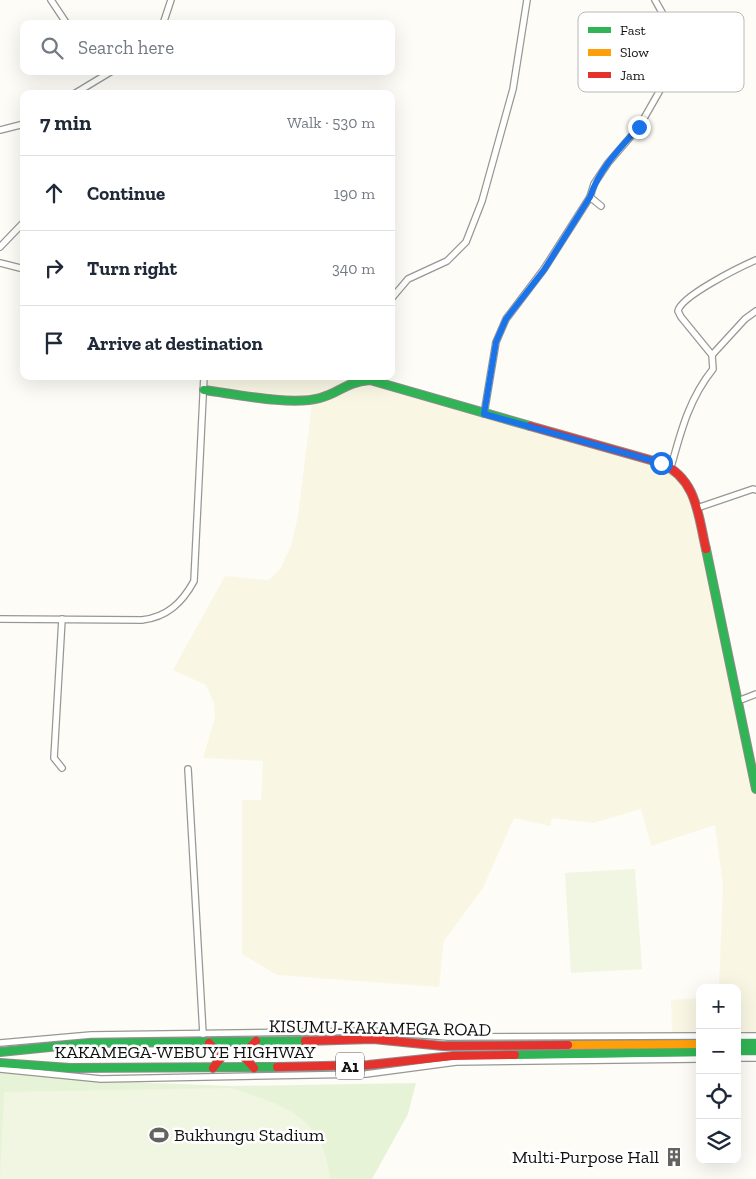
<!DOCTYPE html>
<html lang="en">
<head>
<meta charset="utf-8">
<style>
	:root { --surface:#fff; --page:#f6f6f7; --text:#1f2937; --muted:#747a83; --line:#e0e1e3 }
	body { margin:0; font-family:"Zilla Slab",serif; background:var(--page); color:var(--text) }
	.controls { position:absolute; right:15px; bottom:15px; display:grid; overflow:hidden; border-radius:10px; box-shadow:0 5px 20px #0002 }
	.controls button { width:45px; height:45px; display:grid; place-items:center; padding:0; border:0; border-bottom:1px solid var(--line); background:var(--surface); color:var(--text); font:25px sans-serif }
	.stop { position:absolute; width:15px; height:15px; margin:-11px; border:4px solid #1a73e8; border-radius:50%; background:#fff }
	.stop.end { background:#1a73e8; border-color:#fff; box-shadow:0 1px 5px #0008 }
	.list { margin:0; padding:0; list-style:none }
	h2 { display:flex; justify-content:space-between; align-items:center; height:65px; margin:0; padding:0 20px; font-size:21px }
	h2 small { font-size:16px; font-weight:400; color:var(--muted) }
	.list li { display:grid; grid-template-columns:32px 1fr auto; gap:15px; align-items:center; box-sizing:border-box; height:75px; padding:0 20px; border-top:1px solid var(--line) }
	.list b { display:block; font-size:19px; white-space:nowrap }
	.list em { font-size:16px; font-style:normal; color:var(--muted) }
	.icon { flex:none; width:28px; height:28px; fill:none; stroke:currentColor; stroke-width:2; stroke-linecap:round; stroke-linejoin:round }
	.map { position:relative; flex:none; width:756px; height:1179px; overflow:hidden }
	.search { position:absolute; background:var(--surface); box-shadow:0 5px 20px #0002; left:20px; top:20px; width:375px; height:55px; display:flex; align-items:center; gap:12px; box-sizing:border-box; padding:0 18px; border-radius:10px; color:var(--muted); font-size:19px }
	.panel { position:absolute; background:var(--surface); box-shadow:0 5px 20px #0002; left:20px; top:90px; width:375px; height:290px; border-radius:10px }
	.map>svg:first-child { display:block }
</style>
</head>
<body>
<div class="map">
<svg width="756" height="1179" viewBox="0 0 756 1179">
	<rect width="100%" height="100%" fill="#fdfcf7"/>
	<g fill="#f9f7e4">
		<polygon points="205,376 368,376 662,463 689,483 756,784 756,1055 737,1056 737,988 719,988 723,886 715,825 651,846 641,809 593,823 552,818 550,826 514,818 483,888 444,941 439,987 277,975 242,954 242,800 261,800 263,761 203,758 215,717 214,703 206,685 173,670 225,576 269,580 280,569 291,546 298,516 312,403 205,391"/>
		<polygon points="700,998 700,1059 673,1061 671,1000"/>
	</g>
	<polygon fill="#e7f3d7" points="0,1072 101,1081 232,1086 416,1083 408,1114 372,1179 0,1179"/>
	<g fill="#f0f6e1">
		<polygon points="635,869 642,969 571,973 565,873"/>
		<path d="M232,1088C285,1106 323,1115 330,1179H0L4,1092Z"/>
	</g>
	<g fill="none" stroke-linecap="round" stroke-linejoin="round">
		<g stroke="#979795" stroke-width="8">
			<g id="street">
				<polyline points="51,0 67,24"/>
				<polyline points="163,24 171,0"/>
				<polyline points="74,94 112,71"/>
				<polyline points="0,130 24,124"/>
				<polyline points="590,197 601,206"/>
				<polyline points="0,247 24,222"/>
				<polyline points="0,263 24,269"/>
				<polyline points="391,299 408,279 447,261 466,242 482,201 513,89 527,0"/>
				<path d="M712,355L681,317L678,311C681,296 740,267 756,260"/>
				<polyline points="484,414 496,342 506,319 544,269 590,197 594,184 608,163 639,127 683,50 655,0"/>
				<path d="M671,467C681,431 689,399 713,369L712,355L745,319L756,311"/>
				<polyline points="697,508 753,489 756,490"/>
				<path d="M0,619L142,620C167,617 182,603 194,581L204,376"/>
				<polyline points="62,619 54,758 62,768"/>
				<polyline points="738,701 756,694"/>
				<polyline points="188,769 203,1034"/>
				<polyline points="737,1036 756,1036"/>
				<polyline points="0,1043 91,1035 371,1031 448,1037 700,1036"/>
				<polyline points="737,1058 756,1058"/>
				<polyline points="0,1069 101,1079 366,1074 456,1062 700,1059"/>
			</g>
		</g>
		<g stroke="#8e8d8b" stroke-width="10">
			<g id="fast">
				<path d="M204,390C235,394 291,406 320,398C340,393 345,382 370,380L530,426"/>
				<polyline points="706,549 756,789"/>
				<polyline points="737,1043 756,1043"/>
				<polyline points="737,1051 756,1051"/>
				<polyline points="0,1052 89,1043 305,1041"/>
				<polyline points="515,1055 700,1052"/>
				<polyline points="0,1063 70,1068 277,1067"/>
			</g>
		</g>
		<g stroke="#8e8d8b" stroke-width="10">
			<polyline id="slow" points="568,1045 700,1044"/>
		</g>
		<g stroke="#8e8d8b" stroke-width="10">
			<g id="jam">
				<path d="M530,426L661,463C697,479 698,515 706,549"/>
				<polyline points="305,1041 373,1039 443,1046 568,1045"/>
				<polyline points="209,1043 220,1054 220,1059 213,1068"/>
				<polyline points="277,1067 368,1065 453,1056 515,1055"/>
				<polyline points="254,1068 246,1059 250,1047 256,1041"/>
			</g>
		</g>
		<use href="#street" stroke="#fffffe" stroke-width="5.5"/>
		<use href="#fast" stroke="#30b455" stroke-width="8"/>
		<use href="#slow" stroke="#ff9f0a" stroke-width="8"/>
		<use href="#jam" stroke="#e5322d" stroke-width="8"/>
	</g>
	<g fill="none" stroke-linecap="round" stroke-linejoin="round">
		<path stroke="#1a73e8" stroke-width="6" d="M639,127C620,148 599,169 590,197L544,270L506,319L496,342L484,414L661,463"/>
	</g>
	<defs>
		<g id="stadium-bare" transform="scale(1.5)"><path d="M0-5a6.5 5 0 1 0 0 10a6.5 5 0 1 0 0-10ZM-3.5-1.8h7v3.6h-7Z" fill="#646362" stroke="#fff" stroke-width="2.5" paint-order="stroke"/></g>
		<g id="building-bare" transform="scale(1.5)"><path d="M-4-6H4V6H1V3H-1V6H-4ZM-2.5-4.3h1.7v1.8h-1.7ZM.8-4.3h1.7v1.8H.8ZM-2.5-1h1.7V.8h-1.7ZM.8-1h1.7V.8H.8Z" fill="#646362" stroke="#fff" stroke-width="2.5" paint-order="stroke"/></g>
	</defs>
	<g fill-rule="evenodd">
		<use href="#stadium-bare" x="159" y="1135"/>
		<use href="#building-bare" x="674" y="1157"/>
	</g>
	<g text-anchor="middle" stroke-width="5" stroke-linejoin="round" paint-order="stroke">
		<rect fill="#fff" stroke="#585858" stroke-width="1" x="336" y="1052.5" width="28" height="27" rx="4"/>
		<g font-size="16" font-weight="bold" fill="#111">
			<text x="350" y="1072">A1</text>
		</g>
		<g font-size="18" fill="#111" stroke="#fff">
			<text transform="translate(380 1028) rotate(1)" y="6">KISUMU-KAKAMEGA ROAD</text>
			<text x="185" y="1058">KAKAMEGA-WEBUYE HIGHWAY</text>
		</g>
		<g font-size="18" fill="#111" stroke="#fff" text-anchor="start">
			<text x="174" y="1141">Bukhungu Stadium</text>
			<text x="659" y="1163" text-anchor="end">Multi-Purpose Hall</text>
		</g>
	</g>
	<rect x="578" y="12" width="166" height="80" rx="8" fill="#fff" stroke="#b8b8b8" stroke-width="1"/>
	<rect x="588" y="27" width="23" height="6" fill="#30b455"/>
	<rect x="588" y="49" width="23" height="7" fill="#ff9f0a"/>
	<rect x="588" y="72" width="23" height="6" fill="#e5322d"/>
	<g font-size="14" fill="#111">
		<text x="620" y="35">Fast</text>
		<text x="620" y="57">Slow</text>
		<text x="620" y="80">Jam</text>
	</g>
</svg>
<div class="controls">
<button>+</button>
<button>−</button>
<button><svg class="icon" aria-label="locate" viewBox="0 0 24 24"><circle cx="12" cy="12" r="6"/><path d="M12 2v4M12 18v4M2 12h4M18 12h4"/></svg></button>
<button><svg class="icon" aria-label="layers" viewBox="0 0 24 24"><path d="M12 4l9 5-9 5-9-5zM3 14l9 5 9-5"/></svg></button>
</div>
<div class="stop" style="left:661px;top:463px"></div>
<div class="stop end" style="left:639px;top:127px"></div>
<div class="search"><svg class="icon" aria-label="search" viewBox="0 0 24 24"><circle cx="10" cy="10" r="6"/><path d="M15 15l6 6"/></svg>Search here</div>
<section class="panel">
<h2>7 min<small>Walk · 530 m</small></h2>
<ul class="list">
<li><svg class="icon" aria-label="ahead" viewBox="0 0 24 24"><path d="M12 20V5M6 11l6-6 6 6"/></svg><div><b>Continue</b></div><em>190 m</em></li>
<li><svg class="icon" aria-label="right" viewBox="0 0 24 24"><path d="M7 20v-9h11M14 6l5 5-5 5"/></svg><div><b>Turn right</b></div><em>340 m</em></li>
<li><svg class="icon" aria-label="arrive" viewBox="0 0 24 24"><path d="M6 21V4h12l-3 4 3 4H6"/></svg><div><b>Arrive at destination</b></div></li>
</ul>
</section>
</div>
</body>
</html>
